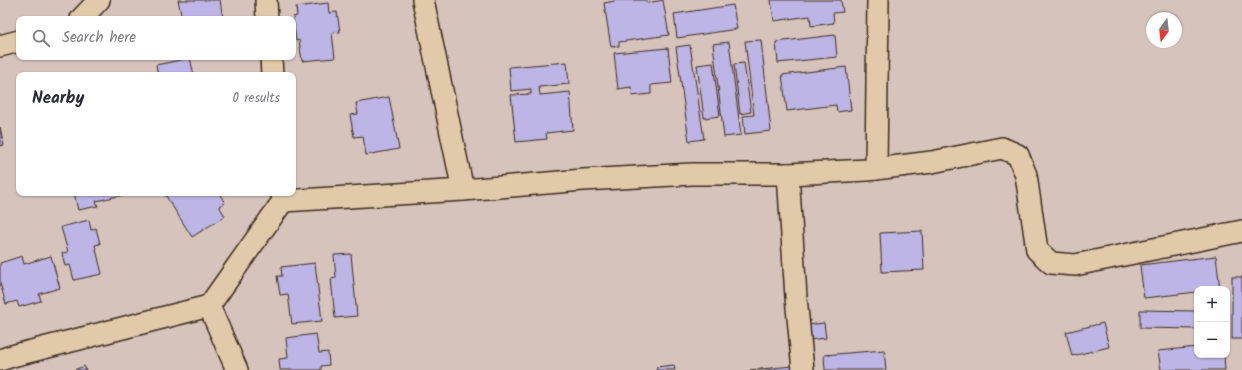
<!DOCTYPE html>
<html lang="en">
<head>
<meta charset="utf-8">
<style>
	:root { --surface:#fff; --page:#f2f2f3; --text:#2b2b33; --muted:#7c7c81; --line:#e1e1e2 }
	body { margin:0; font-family:Kalam,sans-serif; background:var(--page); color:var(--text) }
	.controls { position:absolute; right:12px; bottom:12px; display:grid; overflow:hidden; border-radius:8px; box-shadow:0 1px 3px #0004 }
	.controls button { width:36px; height:36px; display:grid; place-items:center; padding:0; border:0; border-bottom:1px solid var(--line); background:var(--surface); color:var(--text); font:20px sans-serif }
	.compass { position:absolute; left:1146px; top:12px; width:36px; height:36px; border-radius:50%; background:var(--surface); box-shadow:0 1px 3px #0004; rotate:195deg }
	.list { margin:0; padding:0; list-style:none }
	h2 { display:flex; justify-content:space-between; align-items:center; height:52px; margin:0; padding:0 16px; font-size:17px }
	h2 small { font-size:13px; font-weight:400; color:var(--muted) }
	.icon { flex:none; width:22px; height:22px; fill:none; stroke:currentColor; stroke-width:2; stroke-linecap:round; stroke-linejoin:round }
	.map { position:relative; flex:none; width:1242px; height:370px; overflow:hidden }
	.search { position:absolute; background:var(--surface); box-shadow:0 1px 3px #0004; left:16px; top:16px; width:280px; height:44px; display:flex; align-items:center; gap:10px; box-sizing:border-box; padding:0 14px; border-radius:8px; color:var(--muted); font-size:15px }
	.panel { position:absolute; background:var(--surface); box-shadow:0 1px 3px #0004; left:16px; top:72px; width:280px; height:124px; border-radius:8px }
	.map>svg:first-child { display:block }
</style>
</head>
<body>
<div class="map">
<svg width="1242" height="370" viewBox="0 0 1242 370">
	<rect width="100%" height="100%" fill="#d6c4bc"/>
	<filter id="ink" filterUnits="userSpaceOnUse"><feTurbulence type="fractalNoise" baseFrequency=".025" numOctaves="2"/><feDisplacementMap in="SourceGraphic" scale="8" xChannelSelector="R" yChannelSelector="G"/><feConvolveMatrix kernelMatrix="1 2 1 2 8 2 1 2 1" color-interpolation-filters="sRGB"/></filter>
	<g filter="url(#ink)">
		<g fill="#bcb5e6" stroke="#3b2a1e">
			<polygon points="178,0 220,0 223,19 182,19"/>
			<polygon points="615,0 647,0 647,3 663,0 669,35 619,42 619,46 611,47 604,3 615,1"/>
			<polygon points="771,0 841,0 843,12 833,13 834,23 811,26 810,16 774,21"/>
			<polygon points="328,3 329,13 337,12 340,32 332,33 335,58 302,61 299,40 296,41 293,17 297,16 296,7"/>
			<polygon points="733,5 737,29 677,38 674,14"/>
			<polygon points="835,35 837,57 778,63 776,42"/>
			<polygon points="761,40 771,131 745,134 743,116 754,115 745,41"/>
			<polygon points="729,42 741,135 724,137 713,44"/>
			<polygon points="690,45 704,139 689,141 676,47"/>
			<polygon points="668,48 672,83 651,85 651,94 632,96 631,87 618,89 614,53"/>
			<polygon points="190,58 194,75 158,75 156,65"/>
			<polygon points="567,62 569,84 539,87 540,95 570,92 573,130 546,133 547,139 516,142 511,95 531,94 531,89 511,91 509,67"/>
			<polygon points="713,63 720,116 704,118 697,65"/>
			<polygon points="744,63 751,112 740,114 734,64"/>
			<polygon points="846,67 851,110 837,112 836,105 787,111 782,75"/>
			<polygon points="389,97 399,149 366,155 363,136 354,137 350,115 358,114 356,103"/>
			<polygon points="0,127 4,145 0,146"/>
			<polygon points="74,193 132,193 96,201 98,206 78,210"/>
			<polygon points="164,193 219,193 225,203 219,206 225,216 192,237"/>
			<polygon points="89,220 91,230 96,228 100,244 95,245 102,274 74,280 70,265 65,266 62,253 68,252 61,227"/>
			<polygon points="922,231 924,270 882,272 880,233"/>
			<polygon points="351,254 357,316 335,318 331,279 336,278 334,255"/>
			<polygon points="22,256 24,264 51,256 60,288 39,294 41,301 19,307 17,301 6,304 0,283 0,263"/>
			<polygon points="1216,256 1220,289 1197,289 1197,292 1144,298 1140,265"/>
			<polygon points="315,263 322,321 292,324 288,294 280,295 277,276 282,276 281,267"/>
			<rect x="1232" y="277" width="10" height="62"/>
			<polygon points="1140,310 1197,311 1197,329 1140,328"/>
			<polygon points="824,323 826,338 809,340 807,325"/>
			<polygon points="1103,323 1109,347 1072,356 1066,332"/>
			<polygon points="316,334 319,353 328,352 329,365 321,366 321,370 280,370 279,359 288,358 286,338"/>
			<polygon points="1197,347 1197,355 1224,355 1225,370 1161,370 1158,351"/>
			<polygon points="884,350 886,370 825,370 824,355"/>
			<polygon points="674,365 675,370 657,370 656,367"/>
			<polygon points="84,366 86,370 74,370"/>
			<polygon points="793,366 793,370 750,370"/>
		</g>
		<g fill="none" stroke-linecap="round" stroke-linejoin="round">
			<g stroke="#3b2a1e" stroke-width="24">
				<g id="minor">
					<polyline points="266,0 267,19"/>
					<polyline points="423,0 463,190"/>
					<polyline points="81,19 99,0"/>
					<polyline points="0,46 19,41"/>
					<polyline points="271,57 272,75"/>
					<polyline points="876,169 878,0"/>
					<polyline points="788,174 796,297 803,370"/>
					<polyline points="283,201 463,190 583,180 692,174 788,174 867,170 932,162 1002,148 1018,155 1026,175 1037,250 1051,263 1075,265 1242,231"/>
					<polyline points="209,306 237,370"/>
					<polyline points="0,360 12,356 209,306 283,201 282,193"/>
				</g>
			</g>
			<use href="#minor" stroke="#e1caaa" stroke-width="21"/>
		</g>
	</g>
</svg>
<div class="controls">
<button>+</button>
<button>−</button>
</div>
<svg class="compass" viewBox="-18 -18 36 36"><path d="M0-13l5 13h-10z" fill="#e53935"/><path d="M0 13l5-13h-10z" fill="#7c7c81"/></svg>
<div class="search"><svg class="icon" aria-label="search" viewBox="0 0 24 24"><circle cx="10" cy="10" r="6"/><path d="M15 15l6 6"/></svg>Search here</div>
<section class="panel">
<h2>Nearby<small>0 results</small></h2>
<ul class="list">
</ul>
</section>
</div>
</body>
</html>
